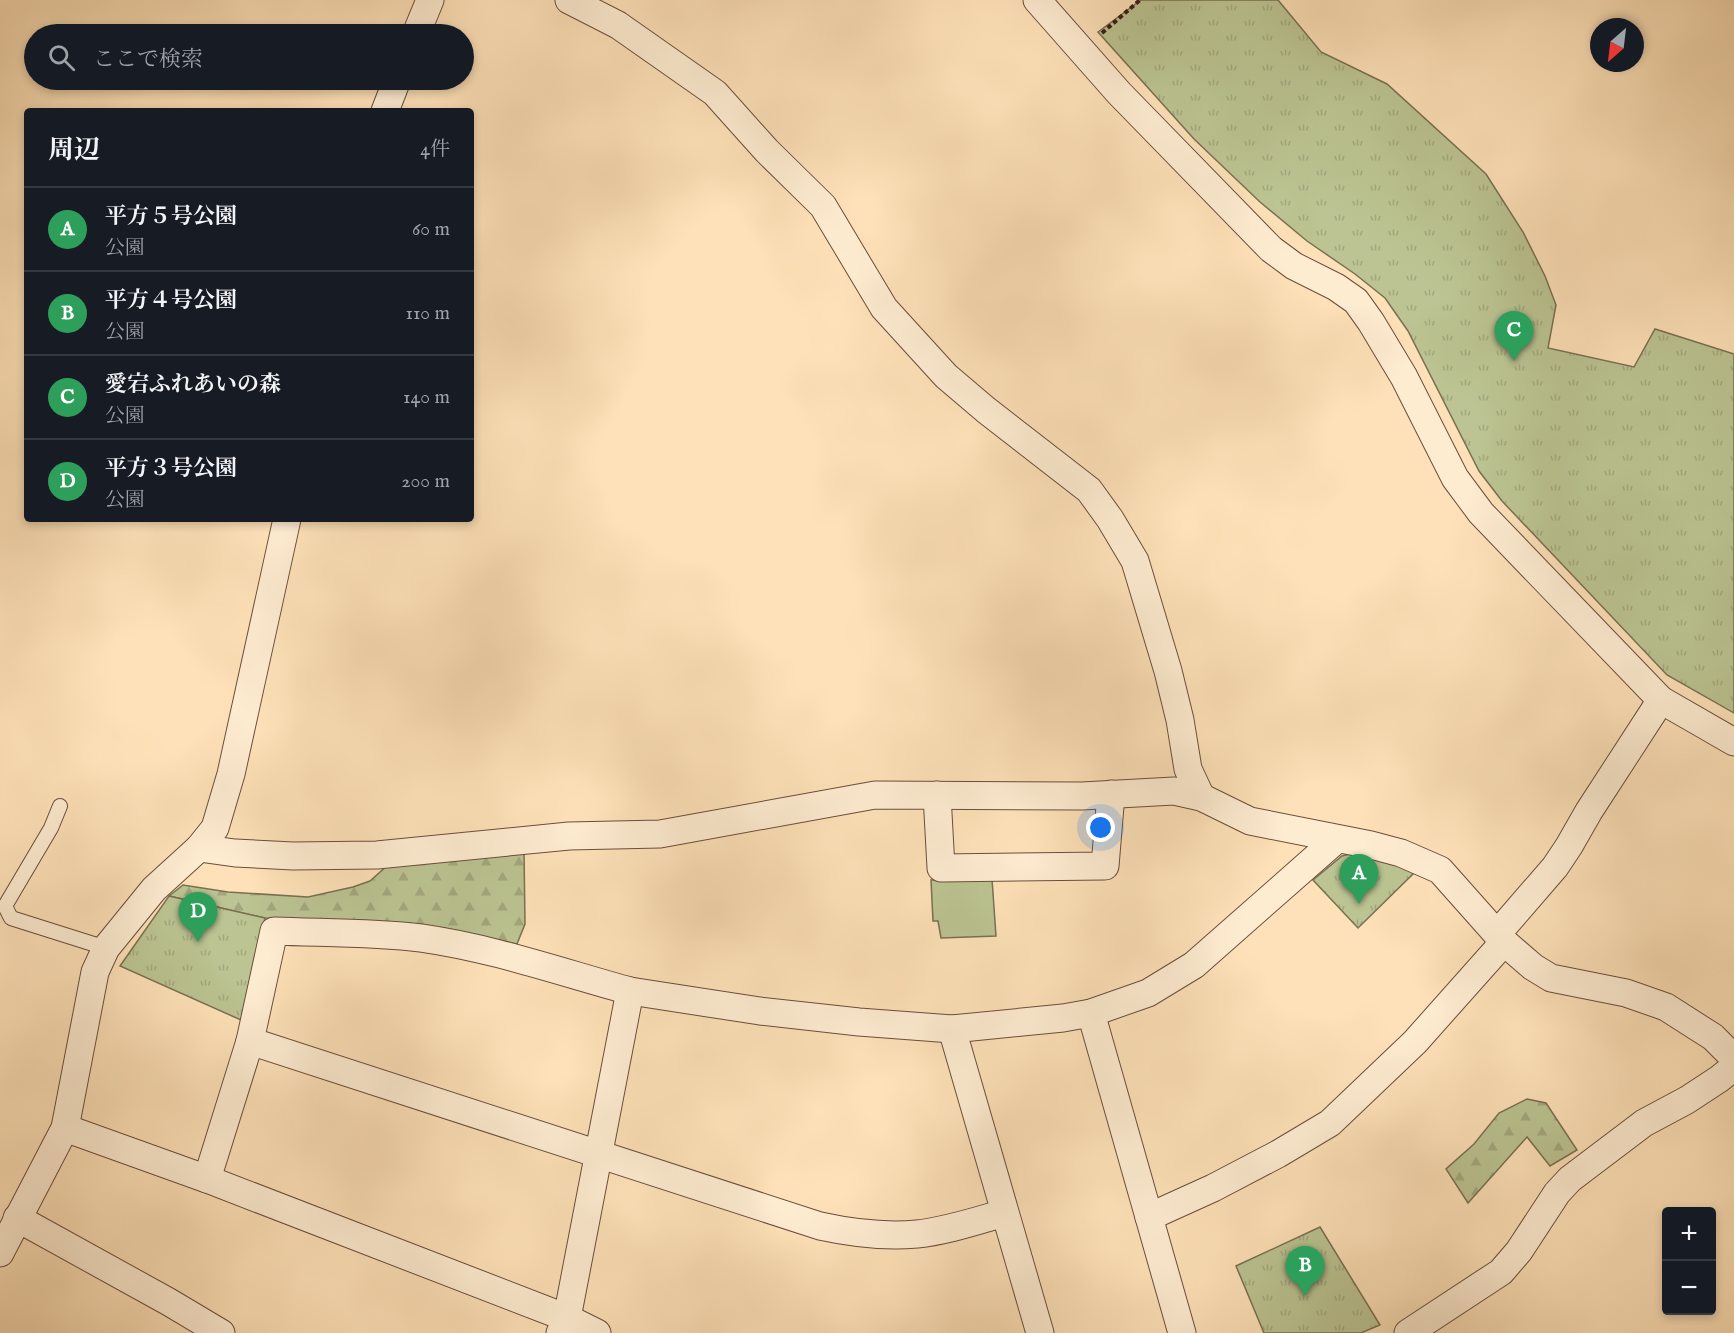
<!DOCTYPE html>
<html lang="ja">
<head>
<meta charset="utf-8">
<style>
	:root { --surface:#171b24; --page:#20242c; --text:#f1f3f6; --muted:#9ea1a6; --line:#363941; --accent:#1a73e8 }
	body { margin:0; font-family:"IM FELL English","Noto Serif JP",serif; background:var(--page); color:var(--text) }
	.controls { position:absolute; right:18px; bottom:18px; display:grid; overflow:hidden; border-radius:6px; box-shadow:0 3px 9px #0003 }
	.controls button { width:54px; height:54px; display:grid; place-items:center; padding:0; border:0; border-bottom:2px solid var(--line); background:var(--surface); color:var(--text); font:30px sans-serif }
	.compass { position:absolute; left:1590px; top:18px; width:54px; height:54px; border-radius:50%; background:var(--surface); box-shadow:0 3px 9px #0003; rotate:208deg }
	.you { position:absolute; left:1101px; top:828px; width:21px; height:21px; margin:-15px; border:4px solid #fff; border-radius:50%; background:#1a73e8; box-shadow:0 0 0 9px #1a73e833 }
	.badge { display:grid; place-items:center; width:39px; height:39px; border-radius:50%; background:var(--accent); color:#fff; font-size:20px; font-weight:700 }
	.pin { position:absolute; translate:-50% -50px; filter:drop-shadow(0 2px 3px #0008) }
	.pin::after { content:''; position:absolute; top:32px; width:21px; height:18px; background:inherit; clip-path:polygon(0 0,100% 0,50% 100%) }
	.list { margin:0; padding:0; list-style:none }
	h2 { display:flex; justify-content:space-between; align-items:center; height:78px; margin:0; padding:0 24px; font-size:26px }
	h2 small { font-size:20px; font-weight:400; color:var(--muted) }
	.list li { display:grid; grid-template-columns:39px 1fr auto; gap:18px; align-items:center; box-sizing:border-box; height:84px; padding:0 24px; border-top:2px solid var(--line) }
	.list b { display:block; font-size:22px; white-space:nowrap }
	.list p { margin:0; font-size:20px; white-space:nowrap; color:var(--muted) }
	.list em { font-size:20px; font-style:normal; color:var(--muted) }
	.icon { flex:none; width:33px; height:33px; fill:none; stroke:currentColor; stroke-width:2; stroke-linecap:round; stroke-linejoin:round }
	.map { position:relative; flex:none; width:1734px; height:1333px; overflow:hidden }
	.search { position:absolute; background:var(--surface); box-shadow:0 3px 9px #0003; left:24px; top:24px; width:450px; height:66px; display:flex; align-items:center; gap:15px; box-sizing:border-box; padding:0 21px; border-radius:33px; color:var(--muted); font-size:22px }
	.panel { position:absolute; background:var(--surface); box-shadow:0 3px 9px #0003; left:24px; top:108px; width:450px; height:414px; border-radius:6px }
	.map>svg:first-child { display:block }
</style>
</head>
<body>
<div class="map">
<svg width="1734" height="1333" viewBox="0 0 1734 1333">
	<defs>
		<pattern id="forest-firs" width="22" height="20" patternUnits="userSpaceOnUse" patternTransform="scale(1.5)"><rect width="22" height="20" fill="#bbc492"/><path d="M5 1l3.5 6h-7zM16 11l3.5 6h-7z" fill="#a2a87d"/></pattern>
		<pattern id="park-tufts" width="24" height="20" patternUnits="userSpaceOnUse" patternTransform="scale(1.5)"><rect width="24" height="20" fill="#bbc492"/><path d="M3 7l-1-3M5 7V3M7 7l1-3M15 17l-1-3M17 17v-4M19 17l1-3" fill="none" stroke="#a2a87d"/></pattern>
	</defs>
	<rect width="100%" height="100%" fill="#fee1b8"/>
	<filter id="stains"><feTurbulence type="fractalNoise" baseFrequency=".00333" numOctaves="4"/><feColorMatrix values="0 0 0 0 .2 0 0 0 0 .09 0 0 0 0 .02 0 0 0 .5 -.17"/></filter>
	<radialGradient id="worn" r=".72"><stop offset=".6" stop-color="#630" stop-opacity="0"/><stop offset="1" stop-color="#630" stop-opacity=".3"/></radialGradient>
	<polygon fill="#bbc492" stroke="#7a7052" stroke-width="1.5" points="992,879 996,936 941,938 938,921 933,921 931,880"/>
	<g fill="url(#forest-firs)" stroke="#7a7052" stroke-width="1.5">
		<polygon points="524,850 525,924 517,944 444,928 402,923 265,918 169,896 183,885 228,892 308,897 353,887 370,881 389,864"/>
		<polygon points="1527,1099 1546,1103 1577,1150 1550,1166 1527,1137 1468,1203 1446,1169 1474,1144 1499,1113"/>
	</g>
	<g fill="url(#park-tufts)" stroke="#7a7052" stroke-width="1.5">
		<polygon points="1141,0 1278,0 1321,52 1387,84 1486,174 1523,232 1545,276 1556,305 1548,348 1634,367 1655,329 1734,354 1734,713 1667,675 1502,501 1479,471 1408,331 1385,298 1355,274 1307,241 1260,202 1194,139 1098,32"/>
		<polygon points="1357,852 1417,870 1358,928 1313,880 1342,856"/>
		<polygon points="169,896 265,918 241,1020 120,966"/>
		<polygon points="1320,1227 1380,1325 1361,1333 1264,1333 1236,1266"/>
	</g>
	<g fill="none" stroke-linecap="round" stroke-linejoin="round">
		<g stroke="#6a4e3c" stroke-width="16">
			<polyline id="service" points="60,806 51,828 5,906 11,918 106,948"/>
		</g>
		<g stroke="#6a4e3c" stroke-width="29">
			<g id="minor">
				<polyline points="569,0 618,25 715,93 767,151 823,206 884,308 946,376 986,410 1089,490 1110,519 1135,561 1168,671 1180,720 1188,769 1201,797"/>
				<polyline points="1037,0 1119,93 1271,249 1294,266 1336,287 1356,301 1371,322 1404,377 1455,478 1481,513 1661,700 1734,742"/>
				<polyline points="416,34 430,0"/>
				<polyline points="385,111 397,80"/>
				<polyline points="937,795 941,868 1105,866 1111,794"/>
				<polyline points="199,848 235,853 293,856 377,855 569,836 660,834 875,795 1082,796 1174,791 1201,797 1250,821 1371,845 1401,853 1440,870 1504,942 1533,967 1551,978 1626,993 1666,1007 1713,1037 1734,1058"/>
				<polyline points="1497,934 1555,867 1569,846 1589,811 1661,700"/>
				<polyline points="1091,1013 1182,1333"/>
				<polyline points="952,1029 1040,1333"/>
				<path d="M250,1041L820,1226C852,1233 884,1237 917,1234C946,1231 976,1221 1004,1213"/>
				<polyline points="65,1128 207,1179 567,1318 597,1333"/>
				<path d="M207,1179L250,1041L274,931C322,933 372,932 421,938C492,948 561,972 630,991L760,1011L859,1022L952,1029L1063,1018L1091,1013L1148,993L1194,965L1337,839"/>
				<polyline points="1149,1217 1213,1188 1278,1154 1330,1123 1415,1042 1504,942"/>
				<polyline points="17,1218 169,1302 221,1333"/>
				<polyline points="0,1253 65,1128 95,972 106,948 154,889 199,848 215,828 231,774 287,519"/>
				<polyline points="560,1333 567,1318 630,991"/>
				<polyline points="1408,1333 1501,1272 1519,1251 1557,1193 1570,1179 1644,1123 1687,1100 1719,1079 1734,1067"/>
			</g>
		</g>
		<polyline stroke="#391d12" stroke-width="4" stroke-dasharray="4.5 3" stroke-linecap="butt" points="1102,33 1140,0"/>
		<use href="#service" stroke="#feecd1" stroke-width="14"/>
		<use href="#minor" stroke="#feecd1" stroke-width="27"/>
	</g>
	<rect width="100%" height="100%" filter="url(#stains)"/>
	<rect width="100%" height="100%" fill="url(#worn)"/>
</svg>
<div class="controls">
<button>+</button>
<button>−</button>
</div>
<svg class="compass" viewBox="-18 -18 36 36"><path d="M0-13l5 13h-10z" fill="#e53935"/><path d="M0 13l5-13h-10z" fill="#9ea1a6"/></svg>
<div class="you"></div>
<div class="pin badge" style="left:1359px;top:904px;background:#2e9e5b">A</div>
<div class="pin badge" style="left:1305px;top:1296px;background:#2e9e5b">B</div>
<div class="pin badge" style="left:1514px;top:361px;background:#2e9e5b">C</div>
<div class="pin badge" style="left:198px;top:942px;background:#2e9e5b">D</div>
<div class="search"><svg class="icon" aria-label="search" viewBox="0 0 24 24"><circle cx="10" cy="10" r="6"/><path d="M15 15l6 6"/></svg>ここで検索</div>
<section class="panel">
<h2>周辺<small>4件</small></h2>
<ul class="list">
<li><span class="badge" style="background:#2e9e5b">A</span><div><b>平方５号公園</b><p>公園</p></div><em>60 m</em></li>
<li><span class="badge" style="background:#2e9e5b">B</span><div><b>平方４号公園</b><p>公園</p></div><em>110 m</em></li>
<li><span class="badge" style="background:#2e9e5b">C</span><div><b>愛宕ふれあいの森</b><p>公園</p></div><em>140 m</em></li>
<li><span class="badge" style="background:#2e9e5b">D</span><div><b>平方３号公園</b><p>公園</p></div><em>200 m</em></li>
</ul>
</section>
</div>
</body>
</html>
